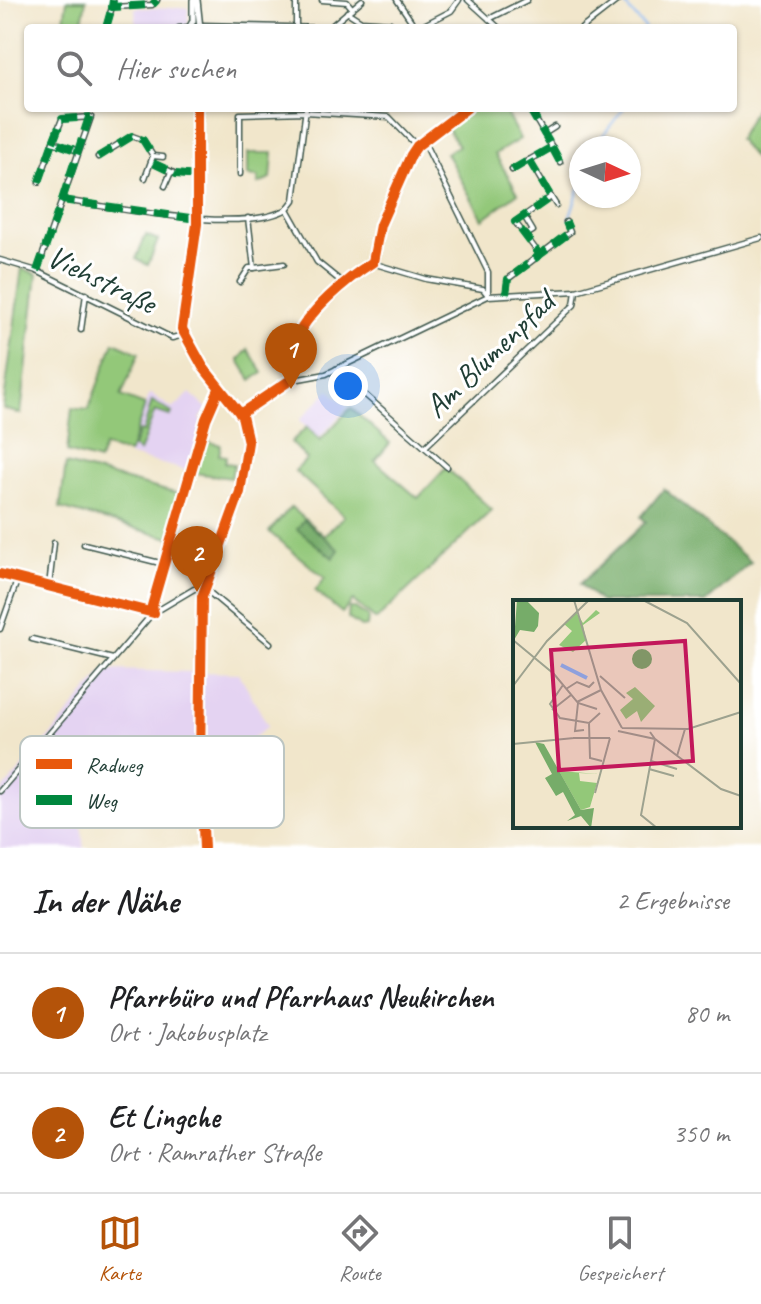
<!DOCTYPE html>
<html lang="de">
<head>
<meta charset="utf-8">
<style>
	:root { --surface:#fff; --page:#f2f2f2; --text:#202124; --muted:#757577; --line:#e0e0e0; --accent:#b45309 }
	body { margin:0; font-family:Caveat,sans-serif; background:var(--page); color:var(--text) }
	.compass { position:absolute; left:569px; top:136px; width:72px; height:72px; border-radius:50%; background:var(--surface); box-shadow:0 2px 6px #0004; rotate:94deg }
	.you { position:absolute; left:348px; top:386px; width:28px; height:28px; margin:-20px; border:6px solid #fff; border-radius:50%; background:#1a73e8; box-shadow:0 0 0 12px #1a73e833 }
	.badge { display:grid; place-items:center; width:52px; height:52px; border-radius:50%; background:var(--accent); color:#fff; font-size:26px; font-weight:700 }
	.pin { position:absolute; translate:-50% -66px; filter:drop-shadow(0 2px 4px #0008) }
	.pin::after { content:''; position:absolute; top:42px; width:28px; height:24px; background:inherit; clip-path:polygon(0 0,100% 0,50% 100%) }
	.list { margin:0; padding:0; list-style:none }
	h2 { display:flex; justify-content:space-between; align-items:center; height:104px; margin:0; padding:0 32px; font-size:34px }
	h2 small { font-size:26px; font-weight:400; color:var(--muted) }
	.list li { display:grid; grid-template-columns:52px 1fr auto; gap:24px; align-items:center; box-sizing:border-box; height:120px; padding:0 32px; border-top:2px solid var(--line) }
	.list b { display:block; font-size:30px; white-space:nowrap }
	.list p { margin:0; font-size:26px; white-space:nowrap; color:var(--muted) }
	.list em { font-size:26px; font-style:normal; color:var(--muted) }
	.icon { flex:none; width:44px; height:44px; fill:none; stroke:currentColor; stroke-width:2; stroke-linecap:round; stroke-linejoin:round }
	.map { position:relative; flex:none; width:761px; height:848px; overflow:hidden }
	.search { position:absolute; background:var(--surface); box-shadow:0 2px 6px #0004; left:24px; right:24px; top:24px; height:88px; display:flex; align-items:center; gap:20px; box-sizing:border-box; padding:0 28px; border-radius:8px; color:var(--muted); font-size:30px }
	.sheet { height:344px; background:var(--surface) }
	nav { display:flex; justify-content:space-around; align-items:center; box-sizing:border-box; height:112px; border-top:2px solid var(--line); background:var(--surface); font-size:22px; color:var(--muted) }
	nav a { display:grid; justify-items:center; gap:4px }
	nav .on { color:var(--accent) }
	.map>svg:first-child { display:block }
</style>
</head>
<body>
<div class="map">
<svg width="761" height="848" viewBox="0 0 761 848">
	<rect width="100%" height="100%" fill="#fff"/>
	<filter id="ink" filterUnits="userSpaceOnUse"><feTurbulence type="fractalNoise" baseFrequency=".0125" numOctaves="2"/><feDisplacementMap in="SourceGraphic" scale="16" xChannelSelector="R" yChannelSelector="G"/><feConvolveMatrix kernelMatrix="1 2 1 2 8 2 1 2 1" color-interpolation-filters="sRGB"/></filter>
	<filter id="wash" filterUnits="userSpaceOnUse"><feTurbulence type="fractalNoise" baseFrequency=".006" numOctaves="4" result="noise"/><feDisplacementMap in="SourceGraphic" scale="32" xChannelSelector="R" yChannelSelector="G"/><feGaussianBlur stdDeviation="1.8" result="paint"/><feColorMatrix in="noise" values="0 0 0 0 0 0 0 0 0 0 0 0 0 0 0 0 0 1.4 0 .05"/><feComposite in="paint" operator="in"/></filter>
	<g filter="url(#wash)">
		<rect width="100%" height="100%" fill="#f1e6cb"/>
		<g fill="#e4d3f2">
			<polygon points="135,8 188,8 188,28 136,28"/>
			<polygon points="329,390 348,407 318,439 300,420"/>
			<polygon points="150,393 173,409 190,393 208,409 200,419 203,422 189,471 127,455"/>
			<polygon points="105,670 239,673 268,726 205,776 204,756 168,745 149,790 40,748"/>
			<polygon points="35,753 79,770 77,792 84,848 0,848 0,793"/>
		</g>
		<g fill="#93c879" stroke="#598256" stroke-width="2">
			<polygon points="67,0 86,0 81,28 63,28"/>
			<polygon points="761,99 761,167 738,139"/>
			<polygon points="503,108 520,139 495,154 518,193 483,219 446,153 458,146 446,126 469,109"/>
			<polygon points="248,153 273,153 271,179 258,184 258,177 248,176"/>
			<polygon points="146,235 158,240 148,265 136,259"/>
			<polygon points="22,268 37,274 21,414 3,409"/>
			<polygon points="114,342 139,353 121,396 145,405 129,453 104,447 99,461 67,452 72,408 88,410"/>
			<polygon points="248,349 263,373 251,380 239,360"/>
			<polygon points="152,401 172,413 170,416 155,411 139,452 133,447 139,431 143,432"/>
			<polygon points="351,408 390,443 375,461 418,498 446,468 492,510 376,620 353,601 342,613 315,591 325,578 269,532 291,507 324,536 344,516 295,471 307,459 291,442 307,427 320,440"/>
			<polygon points="203,440 221,445 219,455 226,456 225,463 234,464 231,478 194,473"/>
			<polygon points="66,464 182,495 170,538 60,508"/>
			<polygon points="349,608 355,608 368,617 367,626 361,627 348,618"/>
		</g>
		<g fill="#76ac69" stroke="#4a744e" stroke-width="2">
			<polygon points="664,489 751,562 706,602 601,602 580,584 646,522 641,517"/>
			<polygon points="304,520 339,550 333,558 297,529"/>
		</g>
		<g fill="none" stroke-linecap="round" stroke-linejoin="round">
			<g stroke="#87b8f4" stroke-width="2">
				<polyline points="624,4 645,28"/>
				<polyline points="593,148 624,108"/>
				<polyline points="569,219 581,183"/>
			</g>
		</g>
	</g>
	<g filter="url(#ink)">
		<g fill="none" stroke-linecap="round" stroke-linejoin="round">
			<g stroke="#3e564b" stroke-width="7">
				<g id="minor">
					<polyline points="113,0 112,7 152,5 157,0"/>
					<polyline points="296,0 296,26"/>
					<polyline points="322,0 347,2 352,8"/>
					<polyline points="397,0 416,28"/>
					<polyline points="468,0 499,28"/>
					<polyline points="347,12 361,21 390,23"/>
					<polyline points="489,19 527,0"/>
					<polyline points="200,25 324,28"/>
					<polyline points="106,28 112,7"/>
					<polyline points="179,28 189,27"/>
					<polyline points="329,28 362,0"/>
					<polyline points="418,28 451,11 459,0"/>
					<polyline points="582,28 618,0"/>
					<polyline points="306,108 294,200 287,209 317,262 343,283"/>
					<polyline points="529,108 552,147 529,160 551,197 515,222 540,255"/>
					<polyline points="534,115 546,108"/>
					<polyline points="544,134 555,127"/>
					<polyline points="53,142 62,119 91,117 62,200"/>
					<polyline points="424,142 488,272 488,296"/>
					<polyline points="552,147 560,162"/>
					<polyline points="98,157 132,136 143,140 153,156"/>
					<polyline points="153,163 176,174 197,176"/>
					<polyline points="512,170 529,160"/>
					<polyline points="240,174 240,114 305,112 389,117 417,146"/>
					<polyline points="145,178 153,156 163,157"/>
					<polyline points="39,182 53,142 78,151"/>
					<polyline points="165,186 171,172"/>
					<polyline points="551,197 556,205"/>
					<polyline points="524,216 533,231 526,235"/>
					<polyline points="0,260 37,271 172,338 184,335"/>
					<polyline points="372,263 380,225 413,151 467,108"/>
					<polyline points="372,263 426,279 483,289 487,294"/>
					<polyline points="254,268 284,264"/>
					<path d="M37,271L62,200C115,207 242,235 287,209"/>
					<polyline points="240,282 249,268 254,268 248,218"/>
					<polyline points="506,294 508,279 570,232 566,222"/>
					<polyline points="81,330 86,294"/>
					<polyline points="336,369 447,467"/>
					<path d="M292,379C293,367 291,352 295,340C306,314 348,277 372,263"/>
					<polyline points="240,413 288,381 326,374 488,296 576,291 761,238"/>
					<polyline points="425,447 574,305 576,291"/>
					<polyline points="84,544 164,564"/>
					<polyline points="0,574 154,613"/>
					<polyline points="49,586 54,543"/>
					<polyline points="154,613 152,606 206,419 219,389"/>
					<polyline points="0,629 18,578"/>
					<polyline points="32,639 113,659"/>
					<polyline points="36,750 179,806 202,811"/>
					<polyline points="0,791 152,614 194,589 204,588 270,643"/>
				</g>
			</g>
			<g stroke="#3e564b" stroke-width="8">
				<g id="tertiary">
					<polyline points="197,0 200,28"/>
					<polyline points="189,28 193,21 193,0"/>
					<polyline points="197,108 197,224 182,329 203,367 242,416 248,442 240,492 202,597 200,766 204,848"/>
				</g>
			</g>
			<use href="#minor" stroke="#fff" stroke-width="4"/>
			<use href="#tertiary" stroke="#fff" stroke-width="5"/>
			<g stroke="#00873e" stroke-width="8" stroke-dasharray="16 8" stroke-linecap="butt">
				<polyline points="113,0 112,7 152,5 157,0"/>
				<polyline points="106,28 112,7"/>
				<polyline points="529,108 552,147 529,160 551,197 515,222 540,255"/>
				<polyline points="53,142 62,119 91,117"/>
				<polyline points="552,147 560,162"/>
				<polyline points="98,157 132,136 143,140 153,156"/>
				<polyline points="153,163 176,174 197,176"/>
				<polyline points="512,170 529,160"/>
				<polyline points="39,182 53,142 78,151"/>
				<polyline points="62,200 92,108"/>
				<polyline points="37,271 62,200 197,219"/>
				<polyline points="506,294 508,279 570,232 566,222"/>
			</g>
			<g stroke="#fff" stroke-width="15">
				<g id="cycleway">
					<polyline points="197,108 197,224 182,329 203,367 242,416 248,442 240,492 202,597 200,766 204,848"/>
					<path d="M240,414L292,379C293,367 291,353 295,342C305,313 348,278 373,262L380,225L411,155L417,146L467,108"/>
					<polyline points="0,574 154,613 152,606 206,419 219,389"/>
				</g>
			</g>
			<use href="#cycleway" stroke="#e8590c" stroke-width="10"/>
		</g>
	</g>
	<g text-anchor="middle" stroke-width="6" stroke-linejoin="round" paint-order="stroke">
		<g font-size="32" fill="#1f3d34" stroke="#fff">
			<text transform="translate(102 279) rotate(26)" y="11">Viehstraße</text>
			<text transform="translate(489 354) rotate(-44)" y="11">Am Blumenpfad</text>
		</g>
	</g>
	<g transform="translate(513 600)">
		<rect width="228" height="228" fill="#f1e6cb"/>
		<path d="M83,10L87,13L70,25L73,40L60,52L46,45L59,31L51,24L63,12L70,23ZM122,87L142,106L128,122L124,111L113,119L107,110L120,99L113,93ZM46,171L86,174L66,173L67,181L84,183L77,207L68,210Z" fill="#93c879"/>
		<path d="M4,0H13L26,13L25,26L21,32L7,30L1,40ZM119 59a10 10 0 1 1 20 0a10 10 0 1 1-20 0ZM22,142L31,144L68,210L81,208L78,228L68,216L54,221L62,215L50,192L43,196L32,178L39,174Z" fill="#76ac69"/>
		<path fill="none" stroke="#87b8f4" stroke-width="4" d="M48,65L74,78"/>
		<path fill="none" stroke="#9da28f" stroke-width="2" d="M61,0L88,90L109,128M130,0L174,23L228,84M0,40L41,74L65,103L84,109M87,76L112,98M50,85L37,104L47,118L76,123L87,113M0,86L34,41L76,0M53,89L64,82L76,87L81,82M64,102L88,90M65,103L62,131L71,130M39,110L58,95M76,123L77,158L89,161M109,128L175,129L228,112M105,131L142,139L208,189L228,196M137,132L142,139L128,215L144,228M60,138H97M0,144L61,138M164,156L172,129M138,161L164,169M136,169L161,176M82,193L97,138"/>
		<path fill="#c2185b" fill-opacity="0.15" stroke="#c2185b" stroke-width="4" d="M172,41L180,161L46,170L38,50Z"/>
		<rect width="228" height="228" fill="none" stroke="#1f3d34" stroke-width="4"/>
	</g>
	<rect x="20" y="736" width="264" height="92" rx="12" fill="#fff" stroke="#bcc5c2" stroke-width="2"/>
	<rect x="36" y="759" width="36" height="10" fill="#e8590c"/>
	<rect x="36" y="795" width="36" height="10" fill="#00873e"/>
	<g font-size="22" fill="#1f3d34">
		<text x="86" y="772">Radweg</text>
		<text x="86" y="808">Weg</text>
	</g>
</svg>
<svg class="compass" viewBox="-18 -18 36 36"><path d="M0-13l5 13h-10z" fill="#e53935"/><path d="M0 13l5-13h-10z" fill="#757577"/></svg>
<div class="you"></div>
<div class="pin badge" style="left:291px;top:389px">1</div>
<div class="pin badge" style="left:197px;top:592px">2</div>
<div class="search"><svg class="icon" aria-label="search" viewBox="0 0 24 24"><circle cx="10" cy="10" r="6"/><path d="M15 15l6 6"/></svg>Hier suchen</div>
</div>
<section class="sheet">
<h2>In der Nähe<small>2 Ergebnisse</small></h2>
<ul class="list">
<li><span class="badge">1</span><div><b>Pfarrbüro und Pfarrhaus Neukirchen</b><p>Ort · Jakobusplatz</p></div><em>80 m</em></li>
<li><span class="badge">2</span><div><b>Et Lingche</b><p>Ort · Ramrather Straße</p></div><em>350 m</em></li>
</ul>
</section>
<nav>
<a class="on"><svg class="icon" aria-label="map" viewBox="0 0 24 24"><path d="M3 6l6-2 6 2 6-2v14l-6 2-6-2-6 2zM9 4v14M15 6v14"/></svg>Karte</a>
<a><svg class="icon" aria-label="directions" viewBox="0 0 24 24"><path d="M12 3l9 9-9 9-9-9zM9 14v-3h6M13 9l2 2-2 2"/></svg>Route</a>
<a><svg class="icon" aria-label="saved" viewBox="0 0 24 24"><path d="M7 4h10v16l-5-4-5 4z"/></svg>Gespeichert</a>
</nav>
</body>
</html>
